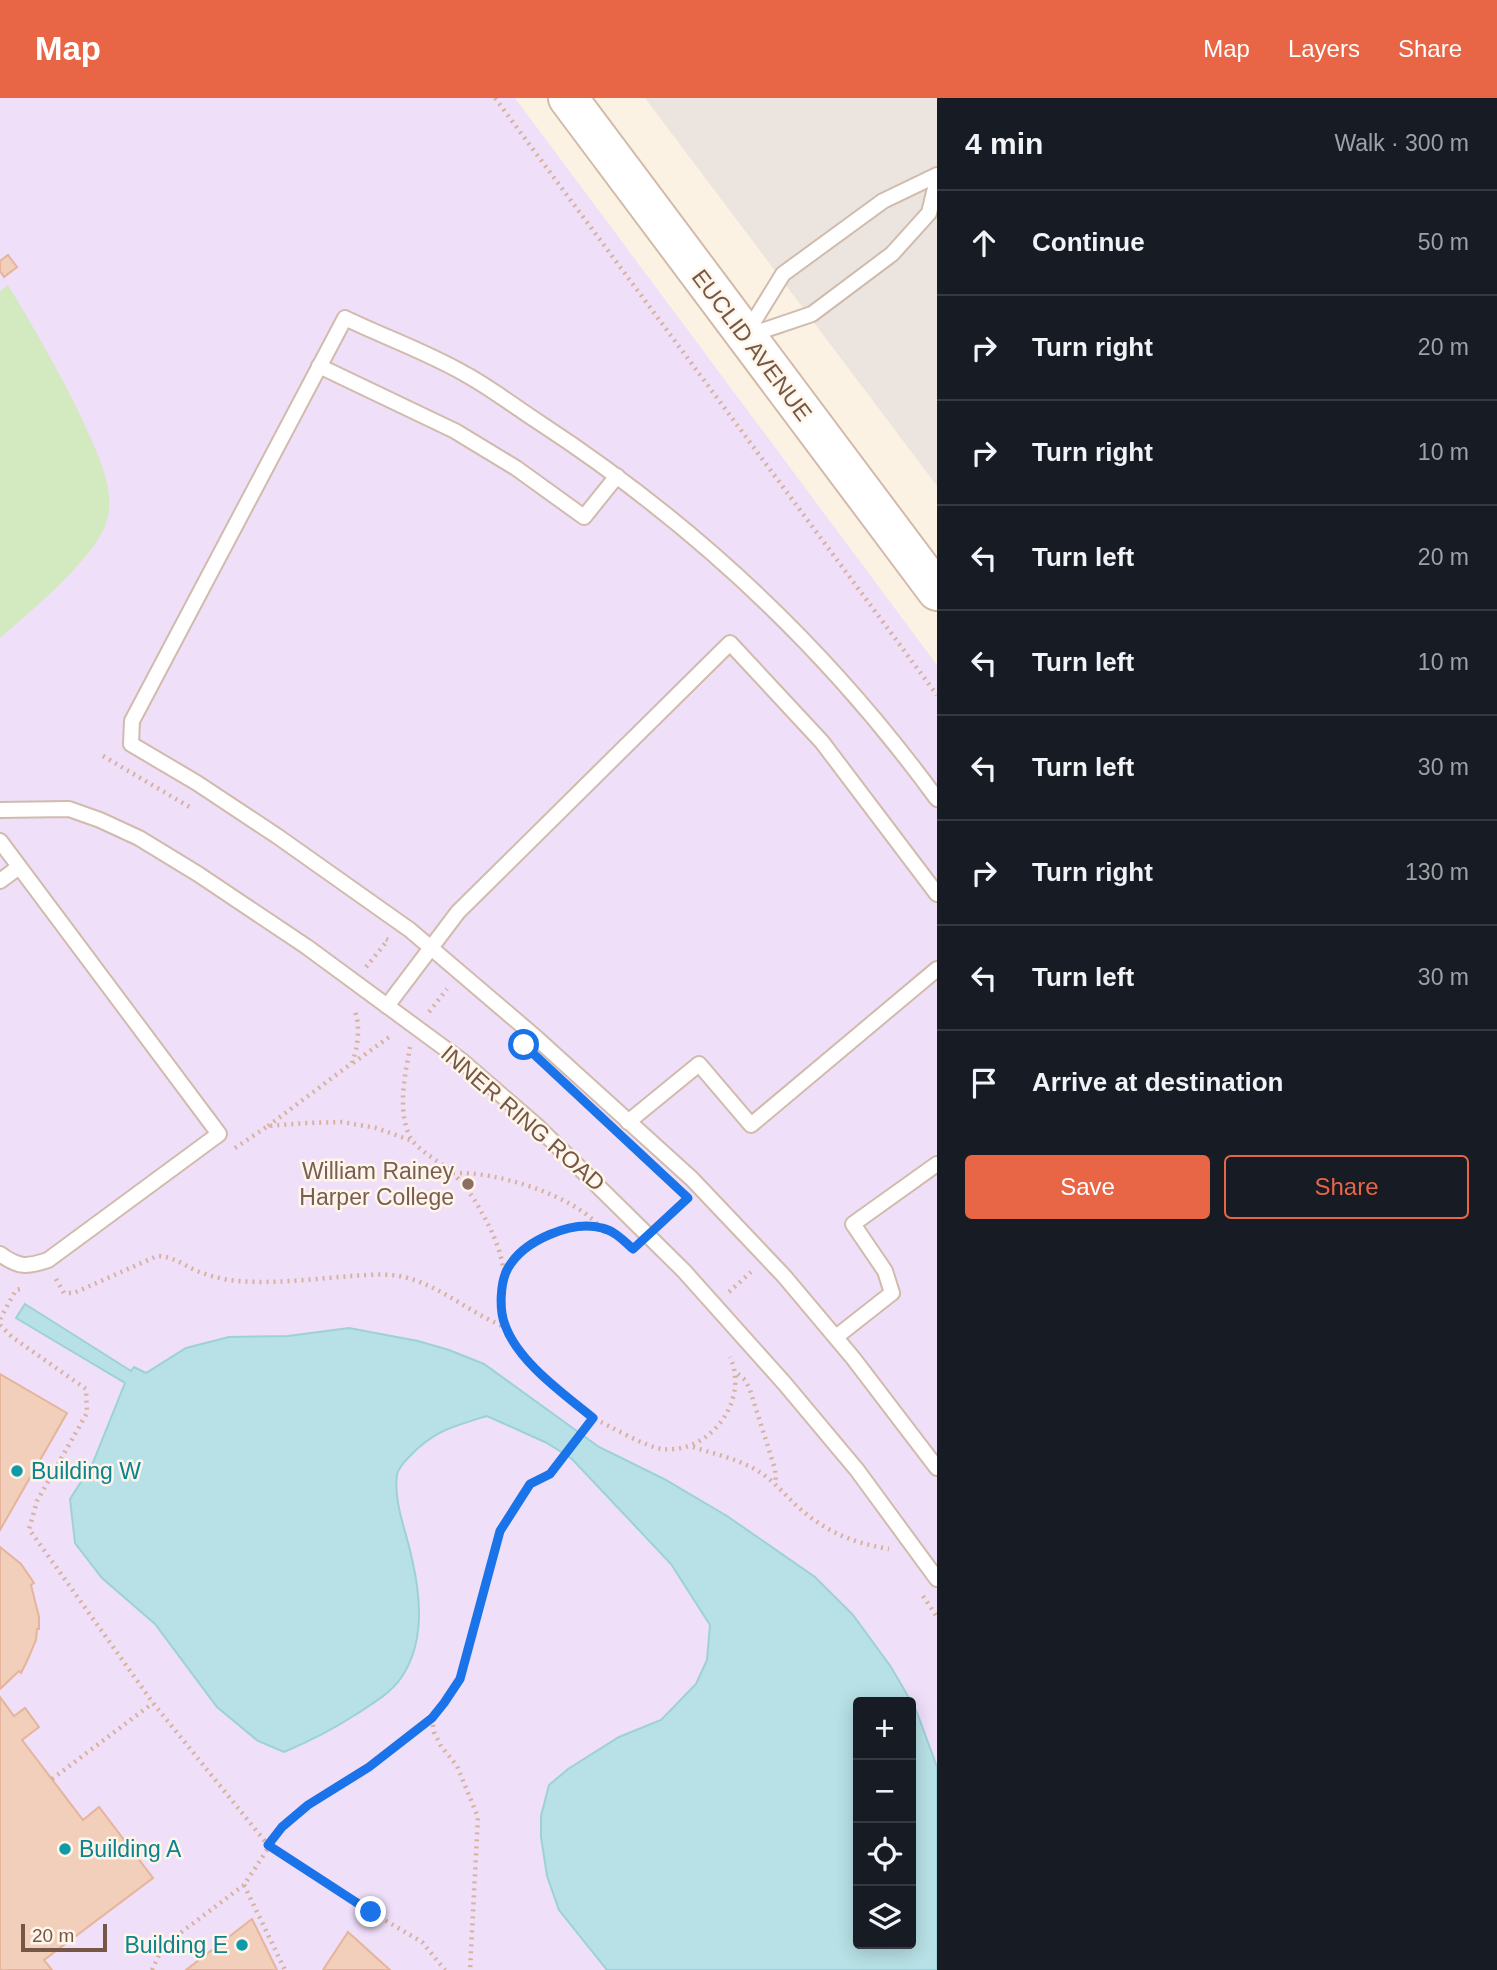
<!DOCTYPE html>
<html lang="en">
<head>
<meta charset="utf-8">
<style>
	:root { --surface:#171b24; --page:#20242c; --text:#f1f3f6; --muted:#9ea1a6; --line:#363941; --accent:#e86546 }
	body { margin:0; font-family:Helvetica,sans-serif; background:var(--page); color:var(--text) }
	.controls { position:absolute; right:21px; bottom:21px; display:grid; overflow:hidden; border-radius:7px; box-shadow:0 4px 18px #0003 }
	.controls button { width:63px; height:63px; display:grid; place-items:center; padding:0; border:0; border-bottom:2px solid var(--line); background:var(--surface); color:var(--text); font:35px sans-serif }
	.scale { position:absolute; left:21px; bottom:18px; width:86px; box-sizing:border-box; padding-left:7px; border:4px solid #755748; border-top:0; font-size:19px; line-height:24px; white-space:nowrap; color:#755748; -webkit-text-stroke:5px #fff6e9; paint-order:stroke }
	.stop { position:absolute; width:21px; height:21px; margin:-16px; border:5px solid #1a73e8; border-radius:50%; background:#fff }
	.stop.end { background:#1a73e8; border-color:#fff; box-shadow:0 2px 7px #0008 }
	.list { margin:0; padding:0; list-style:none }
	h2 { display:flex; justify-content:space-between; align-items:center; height:91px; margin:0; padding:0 28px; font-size:30px }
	h2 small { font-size:23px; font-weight:400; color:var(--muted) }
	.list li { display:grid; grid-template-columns:46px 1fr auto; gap:21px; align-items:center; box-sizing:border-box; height:105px; padding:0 28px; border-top:2px solid var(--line) }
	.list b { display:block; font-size:26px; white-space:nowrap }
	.list em { font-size:23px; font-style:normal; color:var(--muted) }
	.actions { display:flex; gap:14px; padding:21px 28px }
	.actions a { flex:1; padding:16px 0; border:2px solid var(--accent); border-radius:7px; text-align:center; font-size:24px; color:var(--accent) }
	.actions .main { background:var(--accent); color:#fff }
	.icon { flex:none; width:38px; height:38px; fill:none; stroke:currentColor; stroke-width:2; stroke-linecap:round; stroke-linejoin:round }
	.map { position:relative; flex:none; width:937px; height:1872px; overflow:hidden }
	header { display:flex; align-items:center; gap:42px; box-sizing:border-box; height:98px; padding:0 35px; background:var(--accent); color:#fff }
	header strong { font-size:33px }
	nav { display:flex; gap:38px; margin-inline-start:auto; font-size:24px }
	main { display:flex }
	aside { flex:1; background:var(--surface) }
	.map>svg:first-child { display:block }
</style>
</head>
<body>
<header>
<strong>Map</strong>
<nav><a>Map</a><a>Layers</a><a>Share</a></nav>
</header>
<main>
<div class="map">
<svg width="937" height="1872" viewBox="0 0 937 1872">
	<rect width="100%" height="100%" fill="#fcf2e3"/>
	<polygon fill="#ece4de" points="645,0 937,0 937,388"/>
	<path fill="#efdff9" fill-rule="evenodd" d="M0,0H515L937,567V1872H0ZM858,1604H911V1846H858Z"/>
	<path fill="#d3eac1" d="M8,187C38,237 68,288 91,341C99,359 107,378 109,397C110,407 109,419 105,428C92,462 28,516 0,540V193Z"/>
	<path fill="#b7e1e6" stroke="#9dd1d8" stroke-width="2" fill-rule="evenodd" d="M25,1206L131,1273L134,1269L146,1275L186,1250L229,1239L288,1238L349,1230L418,1243L449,1252L484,1266L599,1349L664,1381L727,1418L815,1479L853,1517L891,1569L916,1612L937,1669V1872H607L559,1812L547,1778L541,1739V1718L549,1687L568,1671L619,1639L661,1622L696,1586L707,1562L710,1527L671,1466L572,1361L547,1345L487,1318C454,1328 433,1333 409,1359C404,1364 398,1371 397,1377C393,1403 407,1436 412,1461C421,1500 425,1545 401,1580C390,1596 370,1607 355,1617C332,1632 310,1643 284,1654L258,1643L217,1609L155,1526L102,1480L75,1445L70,1401L92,1367L125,1285L16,1220ZM858,1604H911V1846H858Z"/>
	<g fill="#f2cfba" stroke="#e5b49a" stroke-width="2">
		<polygon points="8,157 17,169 4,179 0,173 0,163"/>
		<polygon points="0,1276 67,1315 0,1432"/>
		<polygon points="0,1449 21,1466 34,1485 31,1487 39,1519 39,1531 37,1531 36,1542 27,1563 21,1575 19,1573 0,1591"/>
		<polygon points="0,1599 14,1618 25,1610 39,1629 22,1642 83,1722 99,1709 153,1780 44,1862 52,1872 0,1872"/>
		<polygon points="252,1821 277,1872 186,1872"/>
		<polygon points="348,1834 390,1872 323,1872"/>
	</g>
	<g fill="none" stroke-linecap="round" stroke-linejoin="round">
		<g stroke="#d0bbac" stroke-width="18">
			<g id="lane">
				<polyline points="746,236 783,176 883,103 937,77"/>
				<polyline points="750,237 812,216 892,156 929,115 937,82"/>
				<polyline points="319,268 455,333 516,370 584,419 617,378"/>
				<path d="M937,701C827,550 696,427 540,325C515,309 491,290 465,276C427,254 384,239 345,220L132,623L131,646L197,685L277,738L410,832L532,936L692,1081L784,1178L853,1260L937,1370"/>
				<polyline points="0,712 69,711 100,722 139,740 198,776 307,849 462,963 537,1028 684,1173 785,1286 857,1372 937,1481"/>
				<path d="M0,743L219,1036L48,1162C27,1169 19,1170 0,1156"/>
				<polyline points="0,783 19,769"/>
				<polyline points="387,908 458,814 730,545 822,644 937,796"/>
				<polyline points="628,1024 699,966 751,1027 937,871"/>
				<polyline points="836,1239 892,1195 885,1173 853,1126 937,1066"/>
			</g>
		</g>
		<g stroke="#d3baa9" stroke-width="42">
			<polyline id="secondary" points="568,0 937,493"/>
		</g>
		<g stroke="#d7b29d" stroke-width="4.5" stroke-dasharray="2 5" stroke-linecap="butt">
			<polyline points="495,0 937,597"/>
			<polyline points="103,658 193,711"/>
			<polyline points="366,869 388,842 386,841"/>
			<polyline points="429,914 447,891"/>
			<path d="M410,949C405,977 397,1012 410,1039C415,1050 440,1064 450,1073C463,1084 474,1100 482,1115C493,1134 504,1159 504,1181C504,1191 501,1202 502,1213C505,1255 562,1295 593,1320"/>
			<polyline points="353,965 392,937"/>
			<path d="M268,1028L352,965C358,949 361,927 354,911"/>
			<polyline points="235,1050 268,1028 307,1025 342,1024 376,1030 410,1042"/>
			<path d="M453,1075C495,1073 574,1097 601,1130C562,1129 521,1140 504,1179"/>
			<polyline points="661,1124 685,1102"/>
			<polyline points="601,1130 612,1134"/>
			<path d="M56,1181L64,1195H74L157,1158C173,1158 183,1167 197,1173C210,1178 224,1182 238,1183C275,1186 314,1181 351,1178C368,1177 387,1175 404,1179C441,1188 470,1215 505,1229"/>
			<polyline points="729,1194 751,1174"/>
			<polyline points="0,1221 16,1192 24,1190"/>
			<polyline points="0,1227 12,1239 86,1291 87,1315 37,1403 29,1431 153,1605 268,1747 371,1814 422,1844 445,1872"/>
			<polyline points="738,1276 745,1282 750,1292 775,1371 776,1387"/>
			<path d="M693,1349C715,1356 738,1361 758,1373C774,1383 785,1397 798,1409C826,1434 853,1445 889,1451"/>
			<polyline points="923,1498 937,1519"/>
			<polyline points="432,1620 434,1634 441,1648 457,1668 478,1719 470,1872"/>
			<polyline points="52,1681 153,1605"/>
			<polyline points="244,1787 285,1872"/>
			<path d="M152,1872L163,1848L244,1787L282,1729L308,1707L369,1669L432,1620L444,1606L460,1581L501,1433L519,1399L530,1386L550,1376L593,1320C610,1328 647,1350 663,1351C710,1356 750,1302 730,1259"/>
		</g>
		<use href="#lane" stroke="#fff" stroke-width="14"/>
		<use href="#secondary" stroke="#fff" stroke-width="38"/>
	</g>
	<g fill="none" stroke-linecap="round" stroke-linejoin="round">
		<path stroke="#1a73e8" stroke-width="9" d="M371,1814L268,1747L282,1729L308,1707L369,1669L432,1620L444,1605L460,1581L500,1433L530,1386L550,1376L593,1320C564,1296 518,1264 505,1227C499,1212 500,1184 508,1170C524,1142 572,1122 602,1130C615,1133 624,1143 633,1151L688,1100L524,947"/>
	</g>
	<circle fill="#8d6e63" stroke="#fff6e9" stroke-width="2.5" cx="468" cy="1086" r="7"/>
	<g fill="#0f9aa8" stroke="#fff6e9" stroke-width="2.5">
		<circle cx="17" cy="1373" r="7"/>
		<circle cx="65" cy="1751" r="7"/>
		<circle cx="242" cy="1847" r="7"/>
	</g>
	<g text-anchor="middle" stroke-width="5" stroke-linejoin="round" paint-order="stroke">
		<g font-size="23" fill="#755748" stroke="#fff6e9">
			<text transform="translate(752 247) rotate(53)" y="8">EUCLID AVENUE</text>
			<text transform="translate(523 1020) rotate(41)" y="8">INNER RING ROAD</text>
		</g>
		<g font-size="23" fill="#785e54" stroke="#fff6e9" text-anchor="end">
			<text x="454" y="1081">William Rainey<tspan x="454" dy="26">Harper College</tspan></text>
		</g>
		<g font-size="23" fill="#0d838f" stroke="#fff6e9" text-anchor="start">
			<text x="31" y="1381">Building W</text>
			<text x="79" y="1759">Building A</text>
			<text x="228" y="1855" text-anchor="end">Building E</text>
		</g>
	</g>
</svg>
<div class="controls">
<button>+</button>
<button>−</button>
<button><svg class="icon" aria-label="locate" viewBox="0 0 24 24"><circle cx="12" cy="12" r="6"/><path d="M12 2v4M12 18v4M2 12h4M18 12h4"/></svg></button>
<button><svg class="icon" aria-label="layers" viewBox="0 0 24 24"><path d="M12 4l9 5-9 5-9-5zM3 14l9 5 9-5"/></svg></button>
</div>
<div class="scale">20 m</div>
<div class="stop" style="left:524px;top:947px"></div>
<div class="stop end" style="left:371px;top:1814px"></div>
</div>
<aside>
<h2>4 min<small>Walk · 300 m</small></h2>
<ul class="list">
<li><svg class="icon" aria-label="ahead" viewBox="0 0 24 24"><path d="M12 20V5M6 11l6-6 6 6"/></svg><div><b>Continue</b></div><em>50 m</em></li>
<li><svg class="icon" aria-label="right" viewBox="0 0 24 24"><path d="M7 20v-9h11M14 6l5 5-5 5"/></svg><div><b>Turn right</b></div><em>20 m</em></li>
<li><svg class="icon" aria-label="right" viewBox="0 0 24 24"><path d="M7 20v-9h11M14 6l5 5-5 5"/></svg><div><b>Turn right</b></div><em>10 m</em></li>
<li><svg class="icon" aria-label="left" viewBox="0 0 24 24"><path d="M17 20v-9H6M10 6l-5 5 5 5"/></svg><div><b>Turn left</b></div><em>20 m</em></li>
<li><svg class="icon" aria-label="left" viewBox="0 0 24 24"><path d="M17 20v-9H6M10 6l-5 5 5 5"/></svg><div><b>Turn left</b></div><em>10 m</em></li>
<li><svg class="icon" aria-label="left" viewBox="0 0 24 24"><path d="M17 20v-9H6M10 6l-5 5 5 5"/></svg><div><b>Turn left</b></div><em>30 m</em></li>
<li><svg class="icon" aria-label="right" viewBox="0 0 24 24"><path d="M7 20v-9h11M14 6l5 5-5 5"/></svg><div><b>Turn right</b></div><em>130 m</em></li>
<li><svg class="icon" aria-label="left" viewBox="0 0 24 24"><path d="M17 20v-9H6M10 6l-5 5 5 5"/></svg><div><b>Turn left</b></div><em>30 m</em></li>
<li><svg class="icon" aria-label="arrive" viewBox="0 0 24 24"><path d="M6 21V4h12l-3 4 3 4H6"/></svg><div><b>Arrive at destination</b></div></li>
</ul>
<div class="actions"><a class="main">Save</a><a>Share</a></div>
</aside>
</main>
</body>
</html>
